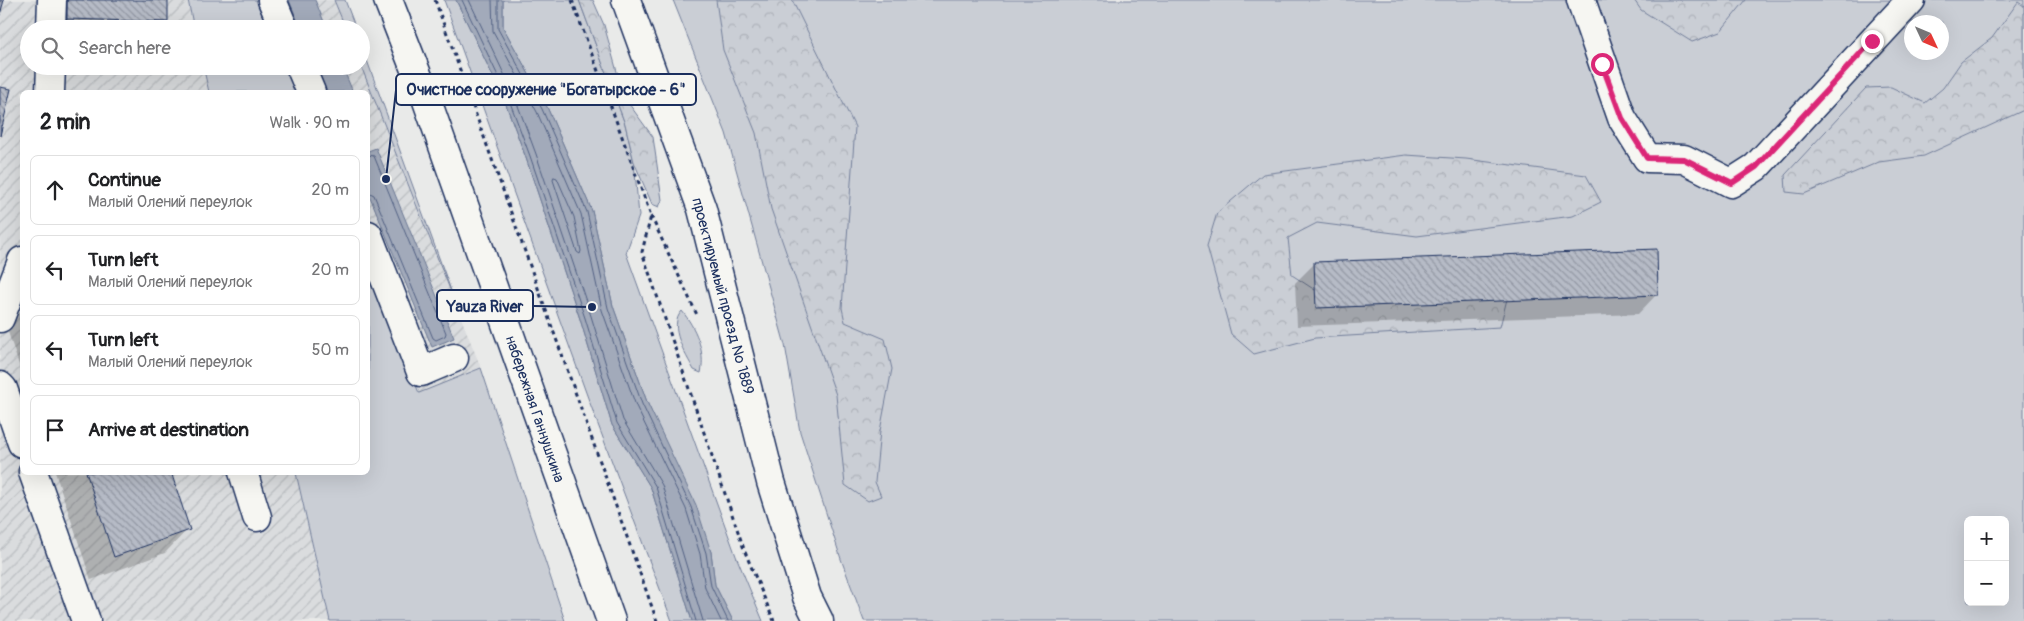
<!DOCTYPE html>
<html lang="en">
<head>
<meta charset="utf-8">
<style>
	:root { --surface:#fff; --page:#f2f2f2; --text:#202124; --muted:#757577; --line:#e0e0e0 }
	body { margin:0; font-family:Pangolin,sans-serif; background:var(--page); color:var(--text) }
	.controls { position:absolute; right:15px; bottom:15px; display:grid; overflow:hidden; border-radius:8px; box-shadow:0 5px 20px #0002 }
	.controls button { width:45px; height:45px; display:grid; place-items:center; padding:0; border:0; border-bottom:1px solid var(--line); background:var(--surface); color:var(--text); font:25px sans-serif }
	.compass { position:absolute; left:1904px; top:15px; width:45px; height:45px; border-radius:50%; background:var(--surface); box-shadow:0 5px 20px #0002; rotate:134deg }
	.stop { position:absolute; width:15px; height:15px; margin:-11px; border:4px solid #db2777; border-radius:50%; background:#fff }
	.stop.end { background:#db2777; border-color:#fff; box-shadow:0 1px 5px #0008 }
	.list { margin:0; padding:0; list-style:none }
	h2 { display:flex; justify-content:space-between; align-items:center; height:65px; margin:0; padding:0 20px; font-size:21px }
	h2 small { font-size:16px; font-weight:400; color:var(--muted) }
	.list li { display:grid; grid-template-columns:32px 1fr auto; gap:15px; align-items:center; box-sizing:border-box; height:70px; margin:0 10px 10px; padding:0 10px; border:1px solid var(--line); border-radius:8px }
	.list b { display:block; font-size:19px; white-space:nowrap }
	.list p { margin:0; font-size:16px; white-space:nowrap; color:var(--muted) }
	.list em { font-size:16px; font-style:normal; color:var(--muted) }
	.icon { flex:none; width:28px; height:28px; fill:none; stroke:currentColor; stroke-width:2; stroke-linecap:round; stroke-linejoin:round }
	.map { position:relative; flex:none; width:2024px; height:621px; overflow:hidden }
	.search { position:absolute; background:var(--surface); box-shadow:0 5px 20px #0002; left:20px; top:20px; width:350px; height:55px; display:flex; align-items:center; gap:12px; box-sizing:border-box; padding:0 18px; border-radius:28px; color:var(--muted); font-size:19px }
	.panel { position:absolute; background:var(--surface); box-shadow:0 5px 20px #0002; left:20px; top:90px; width:350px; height:385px; border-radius:8px }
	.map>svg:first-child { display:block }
</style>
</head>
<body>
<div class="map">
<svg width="2024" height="621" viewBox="0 0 2024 621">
	<defs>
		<pattern id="industrial-furrows" width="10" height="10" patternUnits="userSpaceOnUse" patternTransform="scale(1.25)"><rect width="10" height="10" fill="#dadcde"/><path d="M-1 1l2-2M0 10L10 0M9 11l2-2" fill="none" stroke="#babdc1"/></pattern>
		<pattern id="forest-crowns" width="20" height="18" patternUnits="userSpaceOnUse" patternTransform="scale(1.25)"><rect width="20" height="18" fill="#caced5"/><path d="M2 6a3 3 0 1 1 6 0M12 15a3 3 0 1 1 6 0" fill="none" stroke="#adb1b9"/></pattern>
		<pattern id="building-back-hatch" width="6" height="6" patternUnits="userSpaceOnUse" patternTransform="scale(1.25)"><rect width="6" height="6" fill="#b6bbc6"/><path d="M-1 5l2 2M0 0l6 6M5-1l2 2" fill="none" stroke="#9398a4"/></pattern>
	</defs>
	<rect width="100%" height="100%" fill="#e9eae9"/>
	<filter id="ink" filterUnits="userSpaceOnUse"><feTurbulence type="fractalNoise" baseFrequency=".02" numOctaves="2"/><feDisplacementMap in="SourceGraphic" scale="10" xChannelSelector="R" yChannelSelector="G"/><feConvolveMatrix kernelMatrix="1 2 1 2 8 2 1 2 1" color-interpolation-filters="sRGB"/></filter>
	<g filter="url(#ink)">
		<g fill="url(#industrial-furrows)">
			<polygon points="0,0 188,0 194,29 29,29 29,66 203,66 209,92 22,92 22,472 296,473 330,621 0,621"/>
			<polygon points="262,0 334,0 346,29 273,29"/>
			<polygon points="288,66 361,66 481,368 419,394 368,265 368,92 299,92"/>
		</g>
		<g fill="#caced5" stroke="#727e9a" fill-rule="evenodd">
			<polygon points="188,0 262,0 273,29 194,29"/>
			<polygon points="334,0 345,0 356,29 346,29"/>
			<polygon points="444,0 456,0 504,99 526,158 580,319 612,425 651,488 692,621 672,621 588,398"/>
			<polygon points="503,0 579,0 625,124 634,162 639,216 626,253 736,556 763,621 733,621 715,585 711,552 647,402 613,306 592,211 547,107 503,27"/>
			<path d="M673,0H2024V621H864L841,559L800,432L785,345L726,133ZM1912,22H1942V52H1912ZM1968,520H2005V602H1968Z"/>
			<polygon points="361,44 457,307 361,66"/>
			<polygon points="203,66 288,66 299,92 209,92"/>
			<polygon points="368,265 419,393 481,368 565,621 330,621 296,473 368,472"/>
			<path d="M682,311C695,327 706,351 701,373L694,370C686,355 667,326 682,311Z"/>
		</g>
		<g fill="url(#forest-crowns)" stroke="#727e9a">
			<polygon points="579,0 593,0 604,25 624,97 653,137 662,200 659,207 652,204 634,162 625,124"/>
			<polygon points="716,0 792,0 855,127 842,308 845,322 885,339 892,369 880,431 875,482 881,496 868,501 845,485 836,395 771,209 756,133 723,50"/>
			<polygon points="1634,0 1746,0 1720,32 1692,42 1641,10"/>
			<polygon points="2018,2 2024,6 2024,110 1924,156 1879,162 1804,194 1786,192 1785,175 1866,88 1891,87 1925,103 1943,88 1961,62 1992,38"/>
			<polygon points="1406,155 1466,159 1586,175 1601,202 1573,216 1417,236 1317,223 1288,238 1292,275 1341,307 1507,299 1500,327 1315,338 1254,354 1231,334 1207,246 1217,213 1263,174"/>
		</g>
		<g fill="#a2aaba" stroke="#6c7995">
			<polygon points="289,0 315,0 327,29 301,29"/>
			<polygon points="456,0 503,0 503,27 547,107 592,211 613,306 647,402 696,505 711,552 715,585 733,621 692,621 651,488 612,425 580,319 526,158 504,99"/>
			<polygon points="316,66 342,66 353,92 327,92"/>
			<polygon points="376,148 454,338 432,347 368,192 368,151"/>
		</g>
		<g fill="#0003">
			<polygon points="62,0 167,0 167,21 162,26 62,24"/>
			<polygon points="1315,263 1657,294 1638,314 1297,326 1295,283"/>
			<polygon points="22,310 22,374 6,326"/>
			<polygon points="55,472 170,472 188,529 165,553 91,580"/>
		</g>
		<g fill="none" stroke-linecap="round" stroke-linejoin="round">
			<g stroke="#516083" stroke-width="1">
				<polyline points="462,0 508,97 530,156 585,318 617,423 656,487 696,621"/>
				<polyline points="469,0 514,95 536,154 591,316 623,420 662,485 703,621"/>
				<polyline points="492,0 493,31 537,112 581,214 602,310 636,406 686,509 700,554 705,588 721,621"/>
				<polyline points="498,0 498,29 542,109 587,212 608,308 642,404 691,507 706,553 711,586 728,621"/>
				<polyline points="368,155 374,156 446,333 445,336 436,340 433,338 374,195 368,192"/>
				<polygon points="554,177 557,178 574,217 581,251 580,254 577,252 553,180"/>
			</g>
		</g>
		<g fill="url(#building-back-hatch)" stroke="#1b2f5e">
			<polygon points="0,0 4,0 0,15"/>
			<polygon points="67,0 168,0 168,22 67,19"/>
			<polygon points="0,87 11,89 0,136"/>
			<polygon points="1657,249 1658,295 1316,308 1314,262"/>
			<polygon points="86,472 171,472 190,530 114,557"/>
		</g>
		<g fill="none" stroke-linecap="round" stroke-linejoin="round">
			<g stroke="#1b2f5e" stroke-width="31">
				<g id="minor">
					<polyline points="272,0 284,29"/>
					<polyline points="1581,0 1622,118 1647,158 1684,159 1731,183 1756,167 1911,0"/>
					<polyline points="51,29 52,0"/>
					<polyline points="300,66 311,92"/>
					<polyline points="50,92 51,66"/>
					<polyline points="368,235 421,372 454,358"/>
					<polyline points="0,318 22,261"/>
					<polyline points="0,386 3,389 22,443"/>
					<polyline points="33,472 86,621"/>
					<polyline points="243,472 257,517"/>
				</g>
			</g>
			<g stroke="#1b2f5e" stroke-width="31">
				<g id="major">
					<polyline points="388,0 425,95 611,621"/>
					<polyline points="626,0 702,209 771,482 807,597 819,621"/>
				</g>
			</g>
			<g stroke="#1b2f5e" stroke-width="3" stroke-dasharray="4 4" stroke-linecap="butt">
				<polyline points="435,0 657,621"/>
				<polyline points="572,0 651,216 642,252 745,552 774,621"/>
				<polyline points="651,216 698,317"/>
			</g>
			<use href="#minor" stroke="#f6f6f2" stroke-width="28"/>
			<use href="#major" stroke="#f6f6f2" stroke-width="28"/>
		</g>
	</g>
	<g fill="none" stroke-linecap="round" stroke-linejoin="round" filter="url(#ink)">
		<polyline stroke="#db2777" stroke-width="6" points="1602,64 1622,118 1647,158 1684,159 1732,183 1756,167 1872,41"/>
	</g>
	<g text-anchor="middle" stroke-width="4" stroke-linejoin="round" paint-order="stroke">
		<g font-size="15" fill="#1b2f5e" stroke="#f6f6f2">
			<text transform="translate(723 296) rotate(75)" y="5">проектируемый проезд № 1889</text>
			<text transform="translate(535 409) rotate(71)" y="5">набережная Ганнушкина</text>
		</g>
	</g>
	<path fill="none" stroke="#1b2f5e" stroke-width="2" d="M386 179L396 90M592 307L533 306"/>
	<g fill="#1b2f5e" stroke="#f6f6f2" stroke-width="2">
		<circle cx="386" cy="179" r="5"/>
		<circle cx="592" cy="307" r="5"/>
	</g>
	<g fill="#f6f6f2" stroke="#1b2f5e" stroke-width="2">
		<rect x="396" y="74" width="300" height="31" rx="5"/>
		<rect x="437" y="290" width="96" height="31" rx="5"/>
	</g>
	<g font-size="16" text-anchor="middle" font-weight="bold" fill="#1b2f5e">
		<text x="546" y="95">Очистное сооружение "Богатырское - 6"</text>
		<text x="485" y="312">Yauza River</text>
	</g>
</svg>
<div class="controls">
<button>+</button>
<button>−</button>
</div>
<svg class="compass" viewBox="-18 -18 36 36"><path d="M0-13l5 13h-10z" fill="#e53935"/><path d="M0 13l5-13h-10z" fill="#757577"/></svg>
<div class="stop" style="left:1602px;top:64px"></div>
<div class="stop end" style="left:1872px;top:41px"></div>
<div class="search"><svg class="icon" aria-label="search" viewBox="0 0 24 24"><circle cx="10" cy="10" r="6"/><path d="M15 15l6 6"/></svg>Search here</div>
<section class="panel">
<h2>2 min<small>Walk · 90 m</small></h2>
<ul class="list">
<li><svg class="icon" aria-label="ahead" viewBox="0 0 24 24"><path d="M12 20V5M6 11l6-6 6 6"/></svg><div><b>Continue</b><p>Малый Олений переулок</p></div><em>20 m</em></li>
<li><svg class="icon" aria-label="left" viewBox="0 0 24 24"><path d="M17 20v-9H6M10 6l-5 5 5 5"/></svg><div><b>Turn left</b><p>Малый Олений переулок</p></div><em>20 m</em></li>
<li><svg class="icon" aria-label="left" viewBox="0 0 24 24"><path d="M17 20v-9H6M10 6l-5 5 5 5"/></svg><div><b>Turn left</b><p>Малый Олений переулок</p></div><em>50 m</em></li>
<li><svg class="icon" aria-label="arrive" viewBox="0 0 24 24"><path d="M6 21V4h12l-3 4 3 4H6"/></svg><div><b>Arrive at destination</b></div></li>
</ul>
</section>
</div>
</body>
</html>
